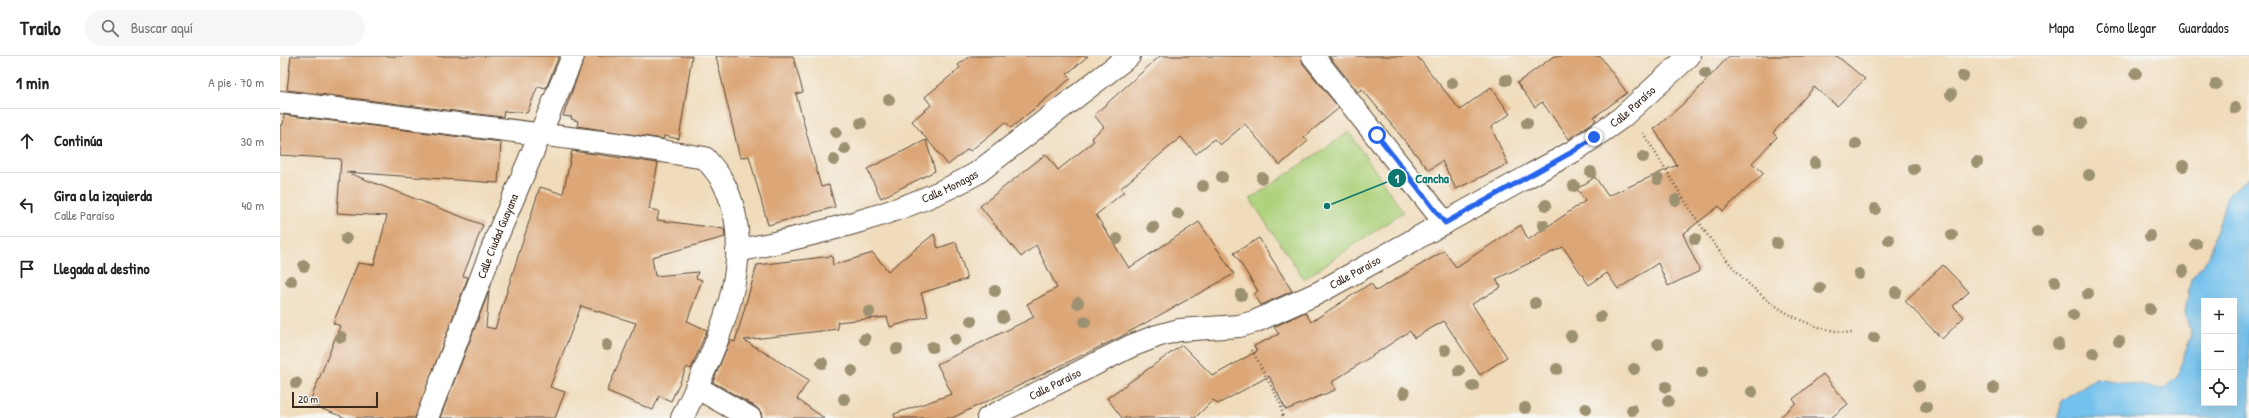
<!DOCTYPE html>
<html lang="es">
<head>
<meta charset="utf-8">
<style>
	:root { --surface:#fff; --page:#f6f6f6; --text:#222; --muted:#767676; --line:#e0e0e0 }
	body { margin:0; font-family:"Patrick Hand",sans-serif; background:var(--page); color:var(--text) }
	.controls { position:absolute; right:12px; bottom:12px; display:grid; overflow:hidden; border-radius:0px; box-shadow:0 4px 16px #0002 }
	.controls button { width:36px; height:36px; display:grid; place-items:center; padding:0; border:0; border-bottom:1px solid var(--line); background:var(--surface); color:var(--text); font:20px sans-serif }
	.scale { position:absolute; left:12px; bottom:10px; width:86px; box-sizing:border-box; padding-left:4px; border:2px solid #3b2a1e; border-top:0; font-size:11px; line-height:14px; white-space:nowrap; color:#3b2a1e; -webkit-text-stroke:3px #f6f6f2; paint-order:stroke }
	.stop { position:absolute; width:12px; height:12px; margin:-9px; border:3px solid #2563eb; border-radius:50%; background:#fff }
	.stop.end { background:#2563eb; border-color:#fff; box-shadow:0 1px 4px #0008 }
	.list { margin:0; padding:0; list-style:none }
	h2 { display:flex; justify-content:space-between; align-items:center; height:52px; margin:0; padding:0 16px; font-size:17px }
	h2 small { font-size:13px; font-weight:400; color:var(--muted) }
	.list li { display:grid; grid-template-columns:26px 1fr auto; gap:12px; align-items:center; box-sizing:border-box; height:64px; padding:0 16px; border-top:1px solid var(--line) }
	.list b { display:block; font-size:15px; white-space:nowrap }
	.list p { margin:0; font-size:13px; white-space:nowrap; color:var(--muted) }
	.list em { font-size:13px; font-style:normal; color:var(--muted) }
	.icon { flex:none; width:22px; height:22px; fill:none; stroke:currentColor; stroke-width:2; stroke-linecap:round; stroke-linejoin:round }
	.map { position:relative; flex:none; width:1969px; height:362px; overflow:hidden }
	header { display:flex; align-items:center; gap:24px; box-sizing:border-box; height:56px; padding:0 20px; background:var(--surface); border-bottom:1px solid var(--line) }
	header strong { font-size:19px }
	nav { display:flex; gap:22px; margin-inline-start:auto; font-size:14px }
	.search { width:280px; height:36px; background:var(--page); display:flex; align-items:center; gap:10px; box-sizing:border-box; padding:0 14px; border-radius:22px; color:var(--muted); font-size:15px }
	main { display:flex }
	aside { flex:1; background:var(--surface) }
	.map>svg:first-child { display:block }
</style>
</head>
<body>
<header>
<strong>Trailo</strong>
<div class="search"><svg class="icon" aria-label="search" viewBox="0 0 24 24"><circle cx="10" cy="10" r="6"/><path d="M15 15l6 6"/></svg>Buscar aquí</div>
<nav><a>Mapa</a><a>Cómo llegar</a><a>Guardados</a></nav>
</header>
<main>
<aside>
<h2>1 min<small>A pie · 70 m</small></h2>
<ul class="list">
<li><svg class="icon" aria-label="ahead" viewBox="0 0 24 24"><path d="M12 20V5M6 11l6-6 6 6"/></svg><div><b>Continúa</b></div><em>30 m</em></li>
<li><svg class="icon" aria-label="left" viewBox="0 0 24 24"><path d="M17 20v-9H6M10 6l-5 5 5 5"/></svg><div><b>Gira a la izquierda</b><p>Calle Paraíso</p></div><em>40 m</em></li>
<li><svg class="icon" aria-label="arrive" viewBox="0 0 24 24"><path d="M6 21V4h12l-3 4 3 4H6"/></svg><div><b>Llegada al destino</b></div></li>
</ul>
</aside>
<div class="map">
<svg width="1969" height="362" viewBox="0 0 1969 362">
	<rect width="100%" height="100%" fill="#f6f6f2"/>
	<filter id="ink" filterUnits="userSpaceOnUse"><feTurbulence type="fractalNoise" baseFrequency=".025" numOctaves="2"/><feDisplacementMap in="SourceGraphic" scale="8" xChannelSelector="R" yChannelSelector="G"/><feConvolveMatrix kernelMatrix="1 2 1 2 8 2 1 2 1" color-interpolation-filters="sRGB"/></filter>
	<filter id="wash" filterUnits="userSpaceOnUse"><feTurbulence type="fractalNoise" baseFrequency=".012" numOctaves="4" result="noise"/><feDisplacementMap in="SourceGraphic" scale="16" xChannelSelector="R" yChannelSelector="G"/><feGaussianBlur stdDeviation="0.9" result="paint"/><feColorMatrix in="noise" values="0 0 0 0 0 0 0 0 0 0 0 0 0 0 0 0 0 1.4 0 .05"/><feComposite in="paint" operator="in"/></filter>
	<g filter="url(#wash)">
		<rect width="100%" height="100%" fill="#f0dbba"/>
		<polygon fill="#add17a" stroke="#747e4c" points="1069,76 1123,156 1024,223 970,143"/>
		<path fill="#73c1ed" stroke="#577686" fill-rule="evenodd" d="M1969,121V362H1778L1782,344L1816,322L1883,333L1897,321L1911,278L1905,257L1911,223L1929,201L1947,140ZM1924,245H1954V347H1924Z"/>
		<g id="blocks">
			<g fill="#dca676">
				<polygon points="11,0 279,0 266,32 258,30 247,57 224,55 223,61 7,34"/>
				<polygon points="305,0 412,0 399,83 384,80 383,83 297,70 298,65 291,63 292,61 283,60"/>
				<polygon points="436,0 513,0 523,36 516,38 541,131 549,129 555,151 488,169 469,100 460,102"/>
				<polygon points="690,0 808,0 787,18 791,22 731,72 726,66 690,95 688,93 668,109 632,65 651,49 645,41 680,12 678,9"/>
				<polygon points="880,0 1021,0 1023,8 1059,52 1024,81 1028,85 1000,109 965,68 940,89 934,83 916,98 901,81 841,132 844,136 816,159 849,212 919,166 954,218 840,281 672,362 615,362 614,358 672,338 657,308 754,261 747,248 777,232 756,189 741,201 700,150 766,98 778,114 814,85 811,82 824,71 814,59"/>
				<polygon points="1049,0 1137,0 1180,54 1211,31 1230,58 1211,71 1228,108 1176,133 1162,105 1149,114 1082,33 1078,36"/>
				<polygon points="1274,0 1320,0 1347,37 1314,61 1316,64 1289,83 1262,46 1255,51 1237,27"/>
				<polygon points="1449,0 1557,0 1585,23 1557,50 1534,31 1493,77 1497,81 1472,107 1484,117 1443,155 1439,150 1403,178 1420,215 1388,230 1378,207 1338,233 1327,217 1309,229 1283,191 1216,223 1221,231 1192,248 1227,301 1200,319 1164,265 1134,282 1130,275 1052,326 1055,334 1006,354 989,320 938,348 933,344 915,362 842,362 827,342 902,289 933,320 977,295 974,290 999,278 994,271 1025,256 1031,266 1091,227 1096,235 1164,195 1176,211 1241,169 1248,184 1305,145 1297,133 1315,121 1328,140 1397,109 1374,73 1411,41"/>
				<polygon points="4,59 221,86 218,127 66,116 203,169 183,220 188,221 135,362 66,362 29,348 60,270 53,267 78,207 94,209 107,160 57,157 61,103 0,99 0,69 3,69"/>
				<polygon points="646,84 655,115 601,142 587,113"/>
				<polygon points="292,95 378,107 369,153 379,155 377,164 444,173 445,181 372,201 375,220 418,216 416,222 422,224 407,265 427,274 411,313 407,311 391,345 379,340 373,354 327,335 356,267 301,250 270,331 285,336 275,362 160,362 209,235 206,271 215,273 260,131 283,138"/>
				<polygon points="654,178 658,192 676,186 687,223 641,237 648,260 610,271 607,261 557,266 558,273 464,284 529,324 517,343 544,362 482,362 481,356 476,351 433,326 450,284 455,286 477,209 552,200 553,209 593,197 608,215"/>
				<polygon points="979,182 1012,235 981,249 974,238 978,235 954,197"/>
				<polygon points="1663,209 1689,236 1673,250 1684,261 1662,283 1625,245"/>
				<polygon points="1543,318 1568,348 1551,362 1499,362 1516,347 1513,343"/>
			</g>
		</g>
	</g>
	<g filter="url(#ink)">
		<use href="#blocks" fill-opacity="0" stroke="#564535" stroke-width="1"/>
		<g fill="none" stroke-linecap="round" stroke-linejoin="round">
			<g stroke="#564535" stroke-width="24">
				<g id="street">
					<polyline points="1033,0 1165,167"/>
					<path d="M0,46L338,88L425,102C431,109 437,116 442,124C483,199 435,293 402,362"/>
					<path id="s1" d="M457,195C534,179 629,157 697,117L849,0"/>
					<polyline points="416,331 470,362"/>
					<path id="s2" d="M147,362L216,183L293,0"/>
					<path id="s3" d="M708,362L851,290L877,280L899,274L959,270L974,266L1038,237L1294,95L1341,62L1409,0"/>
				</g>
			</g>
			<g stroke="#564535" stroke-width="2.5" stroke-dasharray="1 3" stroke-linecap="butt">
				<path d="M1363,77C1413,155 1466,270 1572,277"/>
				<polyline points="972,294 1001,349 1003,362"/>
			</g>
			<use href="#street" stroke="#fff" stroke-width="22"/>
		</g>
		<g fill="#9c9171">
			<circle cx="1425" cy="17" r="6"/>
			<circle cx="1856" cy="17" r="6"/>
			<circle cx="1683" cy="20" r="6"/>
			<circle cx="1226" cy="24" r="6"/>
			<circle cx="1172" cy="27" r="6"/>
			<circle cx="1936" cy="28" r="6"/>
			<circle cx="1671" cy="38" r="6"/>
			<circle cx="609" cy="44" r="6"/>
			<circle cx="1955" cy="52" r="6"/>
			<circle cx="581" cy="67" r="6"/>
			<circle cx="1247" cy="67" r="6"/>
			<circle cx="1801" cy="67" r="6"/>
			<circle cx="556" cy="76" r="6"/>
			<circle cx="1576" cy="88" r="6"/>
			<circle cx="565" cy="93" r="6"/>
			<circle cx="1363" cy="101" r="6"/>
			<circle cx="554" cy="104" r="6"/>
			<circle cx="1697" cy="106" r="6"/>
			<circle cx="1535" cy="107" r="6"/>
			<circle cx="1903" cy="110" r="6"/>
			<circle cx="1634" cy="113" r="6"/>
			<circle cx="1311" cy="116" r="6"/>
			<circle cx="1809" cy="119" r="6"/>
			<circle cx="942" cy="121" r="6"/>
			<circle cx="982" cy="122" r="6"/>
			<circle cx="1378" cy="123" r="6"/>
			<circle cx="923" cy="130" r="6"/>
			<circle cx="1294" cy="130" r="6"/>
			<circle cx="1396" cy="144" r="6"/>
			<circle cx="1266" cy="149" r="6"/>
			<circle cx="1595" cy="153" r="6"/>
			<circle cx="898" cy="158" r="6"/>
			<circle cx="1263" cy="169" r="6"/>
			<circle cx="873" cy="171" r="6"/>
			<circle cx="1757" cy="176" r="6"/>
			<circle cx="1672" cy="179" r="6"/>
			<circle cx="1870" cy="180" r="6"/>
			<circle cx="66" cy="183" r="6"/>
			<circle cx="837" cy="183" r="6"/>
			<circle cx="1415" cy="183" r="6"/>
			<circle cx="1609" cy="184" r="6"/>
			<circle cx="1497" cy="187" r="6"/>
			<circle cx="1916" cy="188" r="6"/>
			<circle cx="24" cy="210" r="6"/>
			<circle cx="1903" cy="215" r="6"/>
			<circle cx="1579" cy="218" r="6"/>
			<circle cx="11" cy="225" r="6"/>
			<circle cx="1775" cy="226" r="6"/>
			<circle cx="1540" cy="232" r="6"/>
			<circle cx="715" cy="235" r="6"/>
			<circle cx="1616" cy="236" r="6"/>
			<circle cx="1808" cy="238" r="6"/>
			<circle cx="961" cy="239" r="6"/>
			<circle cx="798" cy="247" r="6"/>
			<circle cx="1255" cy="247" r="6"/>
			<circle cx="1870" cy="253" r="6"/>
			<circle cx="589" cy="256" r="6"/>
			<circle cx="1793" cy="259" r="6"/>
			<circle cx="723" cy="261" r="6"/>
			<circle cx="1320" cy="261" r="6"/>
			<circle cx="691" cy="265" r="6"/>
			<circle cx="805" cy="266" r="6"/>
			<circle cx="1291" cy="280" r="6"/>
			<circle cx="61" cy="281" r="6"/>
			<circle cx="1594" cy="282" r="6"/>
			<circle cx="585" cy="283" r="6"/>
			<circle cx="675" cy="283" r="6"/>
			<circle cx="1839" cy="285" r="6"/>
			<circle cx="1378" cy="288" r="6"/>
			<circle cx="1778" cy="288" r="6"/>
			<circle cx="327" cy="289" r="6"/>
			<circle cx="652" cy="291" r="6"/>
			<circle cx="617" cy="293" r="6"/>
			<circle cx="1165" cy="294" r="6"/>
			<circle cx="1813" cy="297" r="6"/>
			<circle cx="542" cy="307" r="6"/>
			<circle cx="1277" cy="313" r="6"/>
			<circle cx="1354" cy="313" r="6"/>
			<circle cx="572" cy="315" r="6"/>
			<circle cx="1179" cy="315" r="6"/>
			<circle cx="1422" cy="316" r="6"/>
			<circle cx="16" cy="327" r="6"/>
			<circle cx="1193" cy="330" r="6"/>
			<circle cx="1639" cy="330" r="6"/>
			<circle cx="1386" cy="331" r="6"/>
			<circle cx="1714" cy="332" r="6"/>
			<circle cx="1472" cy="336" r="6"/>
			<circle cx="1124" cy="337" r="6"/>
			<circle cx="564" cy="343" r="6"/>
			<circle cx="1388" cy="345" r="6"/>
			<circle cx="1646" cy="351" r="6"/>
			<circle cx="1245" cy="352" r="6"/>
			<circle cx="1306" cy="353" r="6"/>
			<circle cx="1352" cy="354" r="6"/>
		</g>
	</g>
	<g fill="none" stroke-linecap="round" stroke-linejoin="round" filter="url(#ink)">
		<polyline stroke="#2563eb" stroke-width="5" points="1097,79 1165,167 1294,95 1314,81"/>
	</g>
	<g text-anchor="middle" stroke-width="3" stroke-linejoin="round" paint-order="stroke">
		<g font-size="12" fill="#3b2a1e" stroke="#f6f6f2">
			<text dy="4" stroke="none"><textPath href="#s3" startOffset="723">Calle Paraíso</textPath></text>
			<text dy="4" stroke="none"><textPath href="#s1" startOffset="223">Calle Monagas</textPath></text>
			<text dy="4" stroke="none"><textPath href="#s2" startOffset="195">Calle Ciudad Guayana</textPath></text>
			<text dy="4" stroke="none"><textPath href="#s3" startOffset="399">Calle Paraíso</textPath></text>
			<text dy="4" stroke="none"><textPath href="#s3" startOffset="75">Calle Paraíso</textPath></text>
		</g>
	</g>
	<path fill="none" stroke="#0f766e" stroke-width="1.5" d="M1047 150L1117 122"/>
	<g fill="#0f766e" stroke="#f6f6f2" stroke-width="1.5">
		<circle cx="1047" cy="150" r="4"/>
		<circle cx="1117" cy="122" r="10"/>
	</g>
	<g font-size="12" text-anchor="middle" font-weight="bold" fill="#fff">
		<text x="1117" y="127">1</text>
	</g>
	<g font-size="13" text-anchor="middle" font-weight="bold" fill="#0f766e" stroke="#f6f6f2" stroke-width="3" stroke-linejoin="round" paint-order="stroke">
		<text x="1152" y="127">Cancha</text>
	</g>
</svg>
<div class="controls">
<button>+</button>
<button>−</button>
<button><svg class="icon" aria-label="locate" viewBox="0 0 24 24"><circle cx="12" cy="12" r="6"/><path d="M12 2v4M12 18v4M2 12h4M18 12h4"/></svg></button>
</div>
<div class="scale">20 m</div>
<div class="stop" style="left:1097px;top:79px"></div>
<div class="stop end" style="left:1314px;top:81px"></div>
</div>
</main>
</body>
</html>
